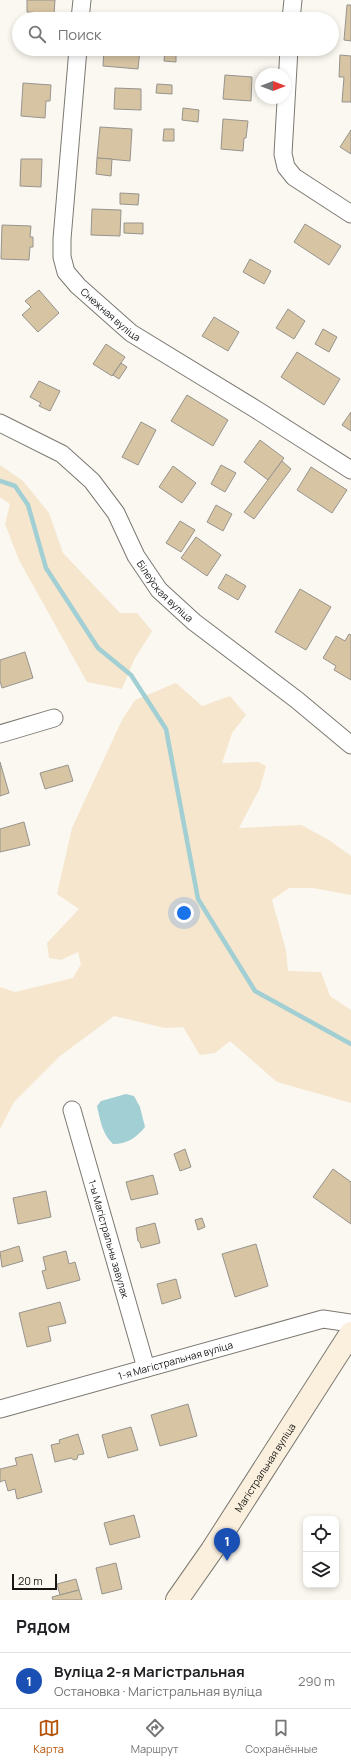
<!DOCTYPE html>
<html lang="ru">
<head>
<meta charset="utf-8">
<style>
	:root { --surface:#fff; --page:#f2f2f2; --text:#202124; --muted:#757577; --line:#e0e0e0; --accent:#b45309 }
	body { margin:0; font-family:Manrope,sans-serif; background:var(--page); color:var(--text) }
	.controls { position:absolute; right:12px; bottom:12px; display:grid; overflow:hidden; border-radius:8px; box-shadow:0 2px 6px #0003 }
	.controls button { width:36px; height:36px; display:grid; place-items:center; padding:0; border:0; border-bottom:1px solid var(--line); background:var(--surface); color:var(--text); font:20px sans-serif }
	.compass { position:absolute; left:255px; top:68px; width:36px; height:36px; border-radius:50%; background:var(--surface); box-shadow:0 2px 6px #0003; rotate:90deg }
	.scale { position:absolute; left:12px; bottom:10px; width:45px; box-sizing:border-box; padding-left:4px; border:2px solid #181614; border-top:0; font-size:11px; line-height:14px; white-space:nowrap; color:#181614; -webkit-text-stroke:3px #fbf8f1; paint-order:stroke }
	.you { position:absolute; left:184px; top:913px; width:14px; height:14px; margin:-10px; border:3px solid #fff; border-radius:50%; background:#1a73e8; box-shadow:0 0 0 6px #1a73e833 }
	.badge { display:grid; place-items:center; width:26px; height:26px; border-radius:50%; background:var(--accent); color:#fff; font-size:13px; font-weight:700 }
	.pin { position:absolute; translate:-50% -33px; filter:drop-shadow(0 1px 2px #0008) }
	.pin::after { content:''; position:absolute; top:21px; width:14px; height:12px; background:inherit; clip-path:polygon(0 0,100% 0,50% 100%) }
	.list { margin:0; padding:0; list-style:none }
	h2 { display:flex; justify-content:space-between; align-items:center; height:52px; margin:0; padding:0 16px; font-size:17px }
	h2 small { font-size:13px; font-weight:400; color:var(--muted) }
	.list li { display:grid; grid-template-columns:26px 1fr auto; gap:12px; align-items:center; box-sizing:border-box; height:56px; padding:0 16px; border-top:1px solid var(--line) }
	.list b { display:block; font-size:15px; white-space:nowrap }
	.list p { margin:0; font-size:13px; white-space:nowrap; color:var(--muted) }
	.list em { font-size:13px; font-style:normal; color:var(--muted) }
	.icon { flex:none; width:22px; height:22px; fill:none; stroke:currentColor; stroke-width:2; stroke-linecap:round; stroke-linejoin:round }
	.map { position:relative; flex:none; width:351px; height:1600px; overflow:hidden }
	.search { position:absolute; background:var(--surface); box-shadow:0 2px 6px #0003; left:12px; right:12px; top:12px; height:44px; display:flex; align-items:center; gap:10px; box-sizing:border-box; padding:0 14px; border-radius:22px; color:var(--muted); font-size:15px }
	.sheet { height:108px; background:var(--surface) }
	nav { display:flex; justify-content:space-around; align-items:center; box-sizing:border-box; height:56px; border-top:1px solid var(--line); background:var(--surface); font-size:11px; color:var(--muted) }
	nav a { display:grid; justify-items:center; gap:2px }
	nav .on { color:var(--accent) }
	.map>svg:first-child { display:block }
</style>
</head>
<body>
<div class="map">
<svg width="351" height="1600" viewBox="0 0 351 1600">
	<rect width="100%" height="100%" fill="#fbf8f1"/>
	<g fill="#f5e6cd">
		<polygon points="0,465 23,481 49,513 63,553 120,613 137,613 152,631 134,660 122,689 87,682 19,560 5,524 10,504 0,497"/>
		<polygon points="176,683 202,706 230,696 246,715 232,733 222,763 258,762 266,766 260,788 239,828 301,825 329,840 351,856 351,895 313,888 289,888 272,900 286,950 288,971 321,972 330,996 351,1010 351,1103 277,1082 230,1041 215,1053 200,1055 183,1027 165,1028 114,1016 60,1056 14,1102 0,1129 0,987 15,992 73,978 81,964 78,952 61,960 49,958 47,943 79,909 57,894 72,828 122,720 135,700"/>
	</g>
	<path fill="#a1cfd3" d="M126,1094L134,1096L140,1107L145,1127C136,1138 127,1144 113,1144C102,1134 100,1119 97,1106L101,1101Z"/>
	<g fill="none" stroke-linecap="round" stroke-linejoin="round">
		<polyline stroke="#a1cfd3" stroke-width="4.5" points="0,481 15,486 28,505 46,568 98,648 131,675 166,729 198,899 255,991 351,1044"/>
	</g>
	<g fill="#d6c4a3" stroke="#97948e">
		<polygon points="27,0 55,0 54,14 27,12"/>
		<polygon points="347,5 351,5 351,41 344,40"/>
		<polygon points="231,13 258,15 258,19 231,19"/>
		<polygon points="104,49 140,49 138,69 103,66"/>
		<polygon points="165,49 176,49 176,62 164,61"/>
		<polygon points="340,55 351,56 351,102 342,102 344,77 339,77"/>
		<polygon points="225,75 252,77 251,101 223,99"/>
		<polygon points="23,83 51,85 50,101 46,101 45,118 21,116"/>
		<polygon points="157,84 172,85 172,94 156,93"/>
		<polygon points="115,88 141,89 141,110 114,109"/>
		<polygon points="183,108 199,110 198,122 182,120"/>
		<polygon points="223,119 248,121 246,138 244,138 243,151 221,149"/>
		<polygon points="100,127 132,129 130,161 97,158"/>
		<polygon points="164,129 174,129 174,141 163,141"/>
		<polygon points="351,130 351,154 340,147"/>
		<polygon points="97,158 112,159 111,176 96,174"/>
		<polygon points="21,159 42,159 41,187 20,186"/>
		<polygon points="120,193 139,194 138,205 120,204"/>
		<polygon points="92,209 121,210 120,236 91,235"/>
		<polygon points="124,223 143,223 143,234 124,233"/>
		<polygon points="305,224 341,246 329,265 294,242"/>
		<polygon points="2,225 31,226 30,237 33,237 33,247 30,247 29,260 1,259"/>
		<polygon points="250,259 271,271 264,284 243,272"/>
		<polygon points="39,290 59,313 38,332 22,315 31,307 25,301"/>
		<polygon points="288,309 305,321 294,339 276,328"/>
		<polygon points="214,317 239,332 228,351 202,336"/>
		<polygon points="323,329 337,337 329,352 315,344"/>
		<polygon points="106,344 125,357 112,376 93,364"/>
		<polygon points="297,352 340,379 324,405 281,377"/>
		<polygon points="121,363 127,367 119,379 113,375"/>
		<polygon points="39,381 60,391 50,411 39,406 41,403 30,397"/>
		<polygon points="187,395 228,420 213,446 171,421"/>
		<polygon points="351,412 351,431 342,425"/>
		<polygon points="141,422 156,430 138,465 122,457"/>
		<polygon points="260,440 284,458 268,480 244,462"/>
		<polygon points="282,461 291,469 254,519 244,512"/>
		<polygon points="221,465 236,473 225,492 211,484"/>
		<polygon points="173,466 196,483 182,503 159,487"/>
		<polygon points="311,467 347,490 332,513 297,490"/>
		<polygon points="216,505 232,514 223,531 207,522"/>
		<polygon points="180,521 195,530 181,552 166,543"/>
		<polygon points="196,537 221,555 207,576 181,558"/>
		<polygon points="226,574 246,586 238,600 218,588"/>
		<polygon points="300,589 331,607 306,650 275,632"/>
		<polygon points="349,634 351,635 351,680 334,670 336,666 323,658 336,636 345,641"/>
		<polygon points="25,652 33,678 2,688 0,681 0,660"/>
		<polygon points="0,762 9,793 0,796"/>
		<polygon points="68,765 73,781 45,789 40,773"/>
		<polygon points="24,822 30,845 0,852 0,829"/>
		<polygon points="185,1149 191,1167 180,1171 174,1154"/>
		<polygon points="333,1169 351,1182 351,1224 313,1197"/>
		<polygon points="153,1175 158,1194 131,1200 126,1182"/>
		<polygon points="46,1191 51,1217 18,1224 13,1198"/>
		<polygon points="202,1218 205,1227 198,1230 195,1220"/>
		<polygon points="155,1223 160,1243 141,1248 140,1243 138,1241 136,1228"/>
		<polygon points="256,1244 268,1286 235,1297 222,1254"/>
		<polygon points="19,1246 23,1261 2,1267 0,1252"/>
		<polygon points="66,1251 69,1264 75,1262 80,1280 47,1289 42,1271 46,1270 43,1257"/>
		<polygon points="176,1279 181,1298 162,1304 157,1284"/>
		<polygon points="60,1302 66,1323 48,1327 51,1341 27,1347 19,1313"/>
		<polygon points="188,1404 197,1436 160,1446 151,1415"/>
		<polygon points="131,1427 138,1450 108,1458 102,1435"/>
		<polygon points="78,1434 84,1454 78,1455 77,1459 74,1460 71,1458 55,1462 51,1445 60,1443 59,1440"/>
		<polygon points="32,1454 42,1492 17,1499 15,1489 8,1491 5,1480 0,1482 0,1469 17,1465 15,1458"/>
		<polygon points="134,1515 140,1537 110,1545 104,1523"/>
		<polygon points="116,1563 122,1589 102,1594 96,1568"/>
		<polygon points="76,1579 79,1590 60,1595 57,1584"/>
		<polygon points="79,1590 82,1600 53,1600 52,1597"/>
	</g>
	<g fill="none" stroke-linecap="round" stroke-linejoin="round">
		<g stroke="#7b7872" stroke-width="19">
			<g id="street">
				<polyline points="80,19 82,0"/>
				<polyline points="291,19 293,0"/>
				<path id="s1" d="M78,49L62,239V257L66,272L78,286L131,333L257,410L351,470"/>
				<polyline points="289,49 283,154 286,167 294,177 351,214"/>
				<path id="s2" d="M0,423L62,454L92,481L116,513L136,556L159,590L194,622L297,700L351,745"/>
				<polyline points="0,734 54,718"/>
				<path id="s3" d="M72,1110L146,1368"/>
				<path id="s4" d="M0,1409L323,1319L351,1323"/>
			</g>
		</g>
		<g stroke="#7b7872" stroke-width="24">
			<g id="secondary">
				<path id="s5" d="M177,1600L212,1550L351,1333"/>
			</g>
		</g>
		<use href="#street" stroke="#fff" stroke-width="17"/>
		<use href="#secondary" stroke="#faf0dd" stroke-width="22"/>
	</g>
	<g text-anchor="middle" stroke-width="4" stroke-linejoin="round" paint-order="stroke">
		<g font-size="10" fill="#181614" stroke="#fbf8f1">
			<text dy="4" stroke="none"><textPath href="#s1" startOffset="286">Снежная вуліца</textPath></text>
			<text dy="4" stroke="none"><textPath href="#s2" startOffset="243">Білеўская вуліца</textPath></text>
			<text dy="4" stroke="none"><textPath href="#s3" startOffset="134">1-ы Магістральны завулак</textPath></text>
			<text dy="4" stroke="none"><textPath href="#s4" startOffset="182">1-я Магістральная вуліца</textPath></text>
			<text dy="4" stroke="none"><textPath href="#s5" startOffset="159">Магістральная вуліца</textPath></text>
		</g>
	</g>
</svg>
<div class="controls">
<button><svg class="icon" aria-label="locate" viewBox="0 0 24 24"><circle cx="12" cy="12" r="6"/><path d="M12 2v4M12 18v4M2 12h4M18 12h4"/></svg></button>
<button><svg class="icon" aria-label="layers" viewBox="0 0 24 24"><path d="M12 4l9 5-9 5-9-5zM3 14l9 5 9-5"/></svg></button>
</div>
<svg class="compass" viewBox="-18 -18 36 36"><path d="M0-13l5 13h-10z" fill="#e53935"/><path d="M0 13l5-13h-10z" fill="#757577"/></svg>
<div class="scale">20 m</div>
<div class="you"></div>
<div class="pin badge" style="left:227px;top:1561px;background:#1a4fb4">1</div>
<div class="search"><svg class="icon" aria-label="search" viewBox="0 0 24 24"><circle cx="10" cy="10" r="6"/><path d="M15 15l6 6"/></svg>Поиск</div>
</div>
<section class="sheet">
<h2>Рядом<small></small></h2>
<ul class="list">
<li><span class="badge" style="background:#1a4fb4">1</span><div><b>Вуліца 2-я Магістральная</b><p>Остановка · Магістральная вуліца</p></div><em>290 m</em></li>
</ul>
</section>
<nav>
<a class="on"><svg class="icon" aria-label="map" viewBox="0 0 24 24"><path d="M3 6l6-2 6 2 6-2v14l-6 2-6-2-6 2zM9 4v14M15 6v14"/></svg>Карта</a>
<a><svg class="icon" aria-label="directions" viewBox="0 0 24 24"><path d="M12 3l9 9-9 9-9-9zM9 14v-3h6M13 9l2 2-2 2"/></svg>Маршрут</a>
<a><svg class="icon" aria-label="saved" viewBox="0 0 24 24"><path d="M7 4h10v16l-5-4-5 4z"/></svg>Сохранённые</a>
</nav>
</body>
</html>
